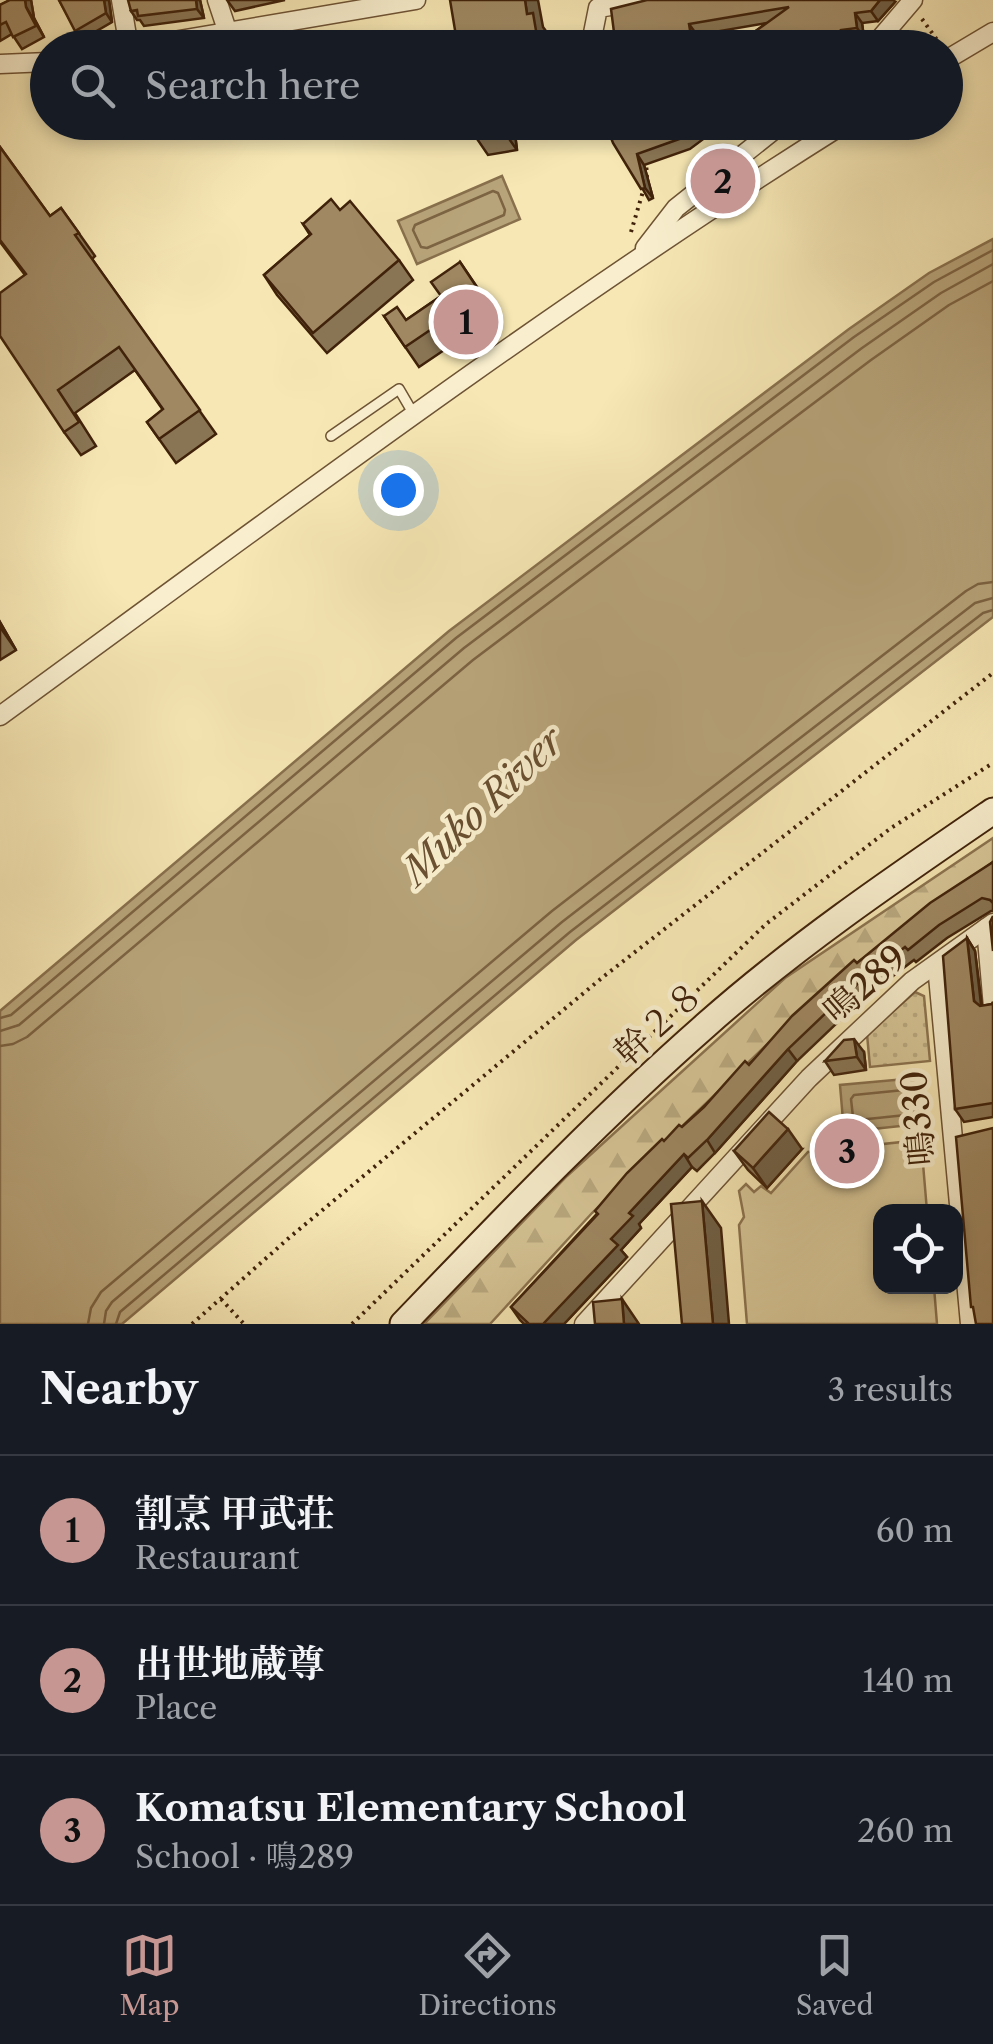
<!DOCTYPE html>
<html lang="en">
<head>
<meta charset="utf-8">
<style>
	:root { --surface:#171b24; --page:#242831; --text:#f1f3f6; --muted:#9ea1a6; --line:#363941; --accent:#c59692 }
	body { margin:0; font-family:"Libre Caslon Text","Noto Serif JP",serif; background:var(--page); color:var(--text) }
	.controls { position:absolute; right:30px; bottom:30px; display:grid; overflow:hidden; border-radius:20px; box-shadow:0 5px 15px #0003 }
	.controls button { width:90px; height:90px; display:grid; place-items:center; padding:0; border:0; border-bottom:2px solid var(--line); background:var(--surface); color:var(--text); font:50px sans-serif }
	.you { position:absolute; left:398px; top:490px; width:35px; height:35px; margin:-25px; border:8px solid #fff; border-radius:50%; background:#1a73e8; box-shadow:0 0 0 15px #1a73e833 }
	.badge { display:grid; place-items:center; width:65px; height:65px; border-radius:50%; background:var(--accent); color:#111; font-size:32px; font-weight:700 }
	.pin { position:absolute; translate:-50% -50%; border:5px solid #fff; box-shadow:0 2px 10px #0006 }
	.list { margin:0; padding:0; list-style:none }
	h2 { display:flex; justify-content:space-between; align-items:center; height:130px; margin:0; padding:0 40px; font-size:42px }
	h2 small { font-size:32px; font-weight:400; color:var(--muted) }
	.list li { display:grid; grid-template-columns:65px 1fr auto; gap:30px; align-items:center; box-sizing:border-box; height:150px; padding:0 40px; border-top:2px solid var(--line) }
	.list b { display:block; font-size:38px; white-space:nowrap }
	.list p { margin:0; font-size:32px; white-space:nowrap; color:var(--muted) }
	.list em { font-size:32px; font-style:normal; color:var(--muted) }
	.icon { flex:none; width:55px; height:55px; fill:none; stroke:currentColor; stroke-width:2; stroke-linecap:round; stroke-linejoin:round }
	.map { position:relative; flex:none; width:993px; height:1324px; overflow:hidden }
	.search { position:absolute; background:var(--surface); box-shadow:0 5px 15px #0003; left:30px; right:30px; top:30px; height:110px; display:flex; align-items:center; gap:25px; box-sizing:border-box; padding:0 35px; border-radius:55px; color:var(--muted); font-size:38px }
	.sheet { height:580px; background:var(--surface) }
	nav { display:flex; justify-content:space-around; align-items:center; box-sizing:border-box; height:140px; border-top:2px solid var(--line); background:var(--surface); font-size:28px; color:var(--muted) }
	nav a { display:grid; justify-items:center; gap:5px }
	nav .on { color:var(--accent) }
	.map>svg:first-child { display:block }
</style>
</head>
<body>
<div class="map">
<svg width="993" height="1324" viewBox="0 0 993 1324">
	<defs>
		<pattern id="forest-firs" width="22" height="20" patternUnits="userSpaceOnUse" patternTransform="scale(2.5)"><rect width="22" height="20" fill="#d7c697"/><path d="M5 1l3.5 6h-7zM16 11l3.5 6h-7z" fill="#baaa81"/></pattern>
		<pattern id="park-dots" width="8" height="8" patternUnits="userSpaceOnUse" patternTransform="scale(2.5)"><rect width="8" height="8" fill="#d7c697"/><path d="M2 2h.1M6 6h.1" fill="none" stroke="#baaa81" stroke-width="1.8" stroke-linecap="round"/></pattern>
	</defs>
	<rect width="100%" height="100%" fill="#f6e7b4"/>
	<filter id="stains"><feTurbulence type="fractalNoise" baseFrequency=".002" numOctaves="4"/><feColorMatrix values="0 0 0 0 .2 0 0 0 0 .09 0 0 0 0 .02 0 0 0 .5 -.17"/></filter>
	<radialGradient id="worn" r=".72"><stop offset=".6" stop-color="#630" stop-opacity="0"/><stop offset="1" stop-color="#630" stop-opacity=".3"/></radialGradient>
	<polygon fill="url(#forest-firs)" stroke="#8c7450" stroke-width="2.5" points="993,838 993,869 810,1003 592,1213 490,1324 424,1324 567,1176 785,978"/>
	<polygon fill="url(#park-dots)" stroke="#8c7450" stroke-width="2.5" points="915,992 924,996 930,1061 870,1067 867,1034"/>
	<polygon fill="#d7c697" stroke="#8c7450" stroke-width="2.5" points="921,1140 927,1211 880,1212 880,1286 934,1287 937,1324 747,1324 739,1225 744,1217 739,1191 746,1184 754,1192 761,1186 771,1193 808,1152"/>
	<g fill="#b8a47a" stroke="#88704d" stroke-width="2.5">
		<polygon points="502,176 520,219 417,264 398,221"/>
		<polygon points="993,239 993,617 576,940 122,1324 0,1324 0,1011 449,631 849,329 929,273"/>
		<polygon points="916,1078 920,1124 844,1132 840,1085"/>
	</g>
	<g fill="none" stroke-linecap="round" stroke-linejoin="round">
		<g stroke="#7c6342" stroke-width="2.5">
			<polygon points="493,191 498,193 505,210 504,215 427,248 421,247 413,230 415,225"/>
			<polyline points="0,1018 11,1015 456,638 854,337 934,282 993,250"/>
			<polyline points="0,1031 19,1025 464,648 862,348 941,293 993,264"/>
			<polyline points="0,1046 13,1044 27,1037 473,660 871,360 949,305 993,281"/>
			<polygon points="904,1090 909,1110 906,1115 858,1120 853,1117 851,1099 854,1095"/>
			<polyline points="88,1324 91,1308 101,1292 552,911 966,591 978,584 993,582"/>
			<polyline points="104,1324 106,1311 112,1302 562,922 975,603 993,598"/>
			<polyline points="116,1324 120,1312 570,932 983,613 993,610"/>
		</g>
		<g stroke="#6e5334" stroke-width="12">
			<polyline id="lane" points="331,436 399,389 413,413"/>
		</g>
		<g stroke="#6e5334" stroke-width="21">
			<g id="street">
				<polyline points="121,0 129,48"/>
				<polyline points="217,0 227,30"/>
				<polyline points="132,48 416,0"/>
				<polyline points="590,48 598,8 649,0"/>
				<polyline points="872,48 913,0"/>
				<polyline points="946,60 993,32"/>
				<polyline points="0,64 48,62"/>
				<polyline points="645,248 676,208 784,122"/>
				<path d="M0,716C278,513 554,306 847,122"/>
				<polyline points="986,928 993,1007"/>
				<polyline points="937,965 970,1324"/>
				<polyline points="584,1324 809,1078 912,981 993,923"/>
			</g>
		</g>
		<g stroke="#40220a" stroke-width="29">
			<path id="secondary" d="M403,1324C501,1222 599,1119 706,1025C795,946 895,878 993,811"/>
		</g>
		<g stroke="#40220a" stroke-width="4" stroke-dasharray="2.5 5" stroke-linecap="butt">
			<polyline points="922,19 940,44"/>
			<polyline points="646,160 647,179"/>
			<polyline points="631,232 644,188"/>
			<polyline points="221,1299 244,1324"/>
			<polyline points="192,1324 290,1237 603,977 993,673"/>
			<polyline points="352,1324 766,924 891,828 993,763"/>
		</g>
		<use href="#lane" stroke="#f9efce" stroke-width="9"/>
		<use href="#street" stroke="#f9efce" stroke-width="18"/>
		<use href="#secondary" stroke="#f9efce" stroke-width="25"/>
	</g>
	<g fill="#897554" stroke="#40220a" stroke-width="2.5">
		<polygon points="10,0 31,0 34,18 44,37 22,49 12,34 0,41 0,5"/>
		<polygon points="59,0 109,0 112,22 81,40"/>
		<polygon points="200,0 204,18 144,26 140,20 137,20 131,11"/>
		<polygon points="227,0 285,0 235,11"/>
		<polygon points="647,0 895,2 878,21 862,23 864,38 848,40 849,47 732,48 767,23 697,35"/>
		<polygon points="470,122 564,122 565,126 515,134 517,150 488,155 471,130"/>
		<polygon points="605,122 702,122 710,134 690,149 644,165 653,198 649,200"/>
		<polygon points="0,147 50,216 61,208 95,256 92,259 216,434 176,463 147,422 163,410 135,370 75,413 96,446 81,455 64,432 25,275 0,242"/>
		<polygon points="303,224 399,260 413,280 327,353 277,295 264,275 310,235"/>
		<polygon points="460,262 496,315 419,367 384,316 406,320 441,296"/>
		<polygon points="0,622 16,650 0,660"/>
		<polygon points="993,862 993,911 991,911 947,938 916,962 914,960 859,1002 797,1061 715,1153 697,1171 692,1167 639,1224 641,1228 621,1250 627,1257 564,1324 524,1324 520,1320 511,1307 664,1141 682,1127 857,963"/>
		<polygon points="967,938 975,951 982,1006 992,1004 993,1002 993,1117 964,1122 955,1109"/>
		<polygon points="864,1052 866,1070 834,1075 825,1061"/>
		<polygon points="802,1149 767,1188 748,1170 734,1151"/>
	</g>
	<g fill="#6f5f45" stroke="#40220a" stroke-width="2.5">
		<polygon points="25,0 31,0 34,18 44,37 26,7"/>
		<polygon points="104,0 109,0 112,22 106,13"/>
		<polygon points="196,0 200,0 204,18 197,9"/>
		<polygon points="525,0 538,0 543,27 551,38 552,48 539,48 527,14"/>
		<polygon points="880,0 894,0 895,2 878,21 871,11"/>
		<polygon points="855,13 862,23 864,38 857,28"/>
		<polygon points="689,24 697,35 699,48 693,48"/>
		<polygon points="841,30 848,40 849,47 842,36"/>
		<polygon points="500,122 507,122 515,134 517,150 500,126"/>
		<polygon points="637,154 644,165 653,198 645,188"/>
		<polygon points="0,622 16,650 0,627"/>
		<polygon points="967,938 975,951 982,1013 974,1001"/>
		<polygon points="854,1039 864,1052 866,1070 857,1057"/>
		<polygon points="788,1049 797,1061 715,1153 707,1140"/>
		<polygon points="788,1129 802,1149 767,1188 753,1168"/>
		<polygon points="684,1154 692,1167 639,1224 641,1228 621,1250 627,1257 564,1324 543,1324 611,1239 629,1213"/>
		<polygon points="702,1201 721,1228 729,1324 713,1324"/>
		<polygon points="622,1299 639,1324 624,1324"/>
	</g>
	<g fill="#9f8862" stroke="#40220a" stroke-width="2.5">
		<polygon points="10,0 25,0 26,7 36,26 13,37 6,22 0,25 0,5"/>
		<polygon points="59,0 104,0 106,13 75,31"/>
		<polygon points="128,0 196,0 197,9 138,16 137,10 131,11"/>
		<polygon points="450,0 525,0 527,14 533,13 539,48 458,48"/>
		<polygon points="647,0 880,0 871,11 855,13 857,28 841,30 842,36 825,39 826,47 732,48 789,7 689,24 693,48 616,48 611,9"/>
		<polygon points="470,122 500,122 500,126 471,130"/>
		<polygon points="605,122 702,122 703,124 682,138 637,154 645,188 641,189 613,143"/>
		<polygon points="0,147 50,216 61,208 79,233 75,235 200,410 159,439 147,422 163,409 119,347 58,390 79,422 64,432 0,336 0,293 26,274 0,240"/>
		<polygon points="331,199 340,210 350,201 399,260 313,333 264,275 311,234 303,224"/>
		<polygon points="460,262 482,295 405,347 384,316 397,307 406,320 441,296 431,282"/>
		<polygon points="993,862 993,903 990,900 982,898 939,925 908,950 905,947 850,990 788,1049 707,1140 688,1158 684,1154 629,1213 633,1216 611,1239 618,1245 543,1324 529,1324 511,1307 598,1214 595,1211 627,1173 662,1139 664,1141 679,1125 682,1127 704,1107 745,1061 749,1065 792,1016 854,960 857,963 930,903"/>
		<polygon points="993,916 993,951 990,922"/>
		<polygon points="967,938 974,1001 980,1006 992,1004 993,1002 993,1103 955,1109 943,956"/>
		<polygon points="854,1039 857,1057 825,1061 844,1040"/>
		<polygon points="769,1112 788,1129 753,1168 734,1151"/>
		<polygon points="993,1128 993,1324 976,1324 973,1307 971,1307 956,1137"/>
		<polygon points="702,1201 713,1324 682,1324 671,1204"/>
		<polygon points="622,1299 624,1324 595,1324 593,1302"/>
	</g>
	<g text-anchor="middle" stroke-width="9" stroke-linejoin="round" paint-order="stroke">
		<g font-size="35" fill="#40220a" stroke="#f9efce">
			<text transform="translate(865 984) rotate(-41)" y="12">鳴289</text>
			<text transform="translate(659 1023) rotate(-42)" y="12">幹２８</text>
			<text transform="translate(918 1118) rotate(-95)" y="12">鳴330</text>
		</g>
		<g font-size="38" font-style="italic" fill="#6a5031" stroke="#f9efce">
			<text transform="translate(483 806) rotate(-44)" y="13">Muko River</text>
		</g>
	</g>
	<rect width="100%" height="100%" filter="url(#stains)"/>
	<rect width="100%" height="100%" fill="url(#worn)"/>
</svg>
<div class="controls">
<button><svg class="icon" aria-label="locate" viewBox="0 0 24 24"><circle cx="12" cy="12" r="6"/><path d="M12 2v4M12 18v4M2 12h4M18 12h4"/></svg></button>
</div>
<div class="you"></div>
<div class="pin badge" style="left:466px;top:322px">1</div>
<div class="pin badge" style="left:723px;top:181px">2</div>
<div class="pin badge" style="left:847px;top:1151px">3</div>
<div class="search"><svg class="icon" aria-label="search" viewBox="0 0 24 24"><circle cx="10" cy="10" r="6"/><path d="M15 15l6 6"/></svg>Search here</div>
</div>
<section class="sheet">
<h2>Nearby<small>3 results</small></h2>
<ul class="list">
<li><span class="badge">1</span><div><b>割烹 甲武荘</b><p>Restaurant</p></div><em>60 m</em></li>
<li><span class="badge">2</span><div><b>出世地蔵尊</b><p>Place</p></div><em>140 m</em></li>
<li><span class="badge">3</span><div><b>Komatsu Elementary School</b><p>School · 鳴289</p></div><em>260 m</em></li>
</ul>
</section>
<nav>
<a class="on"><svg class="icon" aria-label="map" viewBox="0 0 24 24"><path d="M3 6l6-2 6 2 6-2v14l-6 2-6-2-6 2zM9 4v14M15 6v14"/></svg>Map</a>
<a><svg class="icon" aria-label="directions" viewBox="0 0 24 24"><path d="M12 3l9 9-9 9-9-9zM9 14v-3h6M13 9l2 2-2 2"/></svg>Directions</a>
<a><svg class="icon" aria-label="saved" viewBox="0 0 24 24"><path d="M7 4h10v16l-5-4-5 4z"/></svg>Saved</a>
</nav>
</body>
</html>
